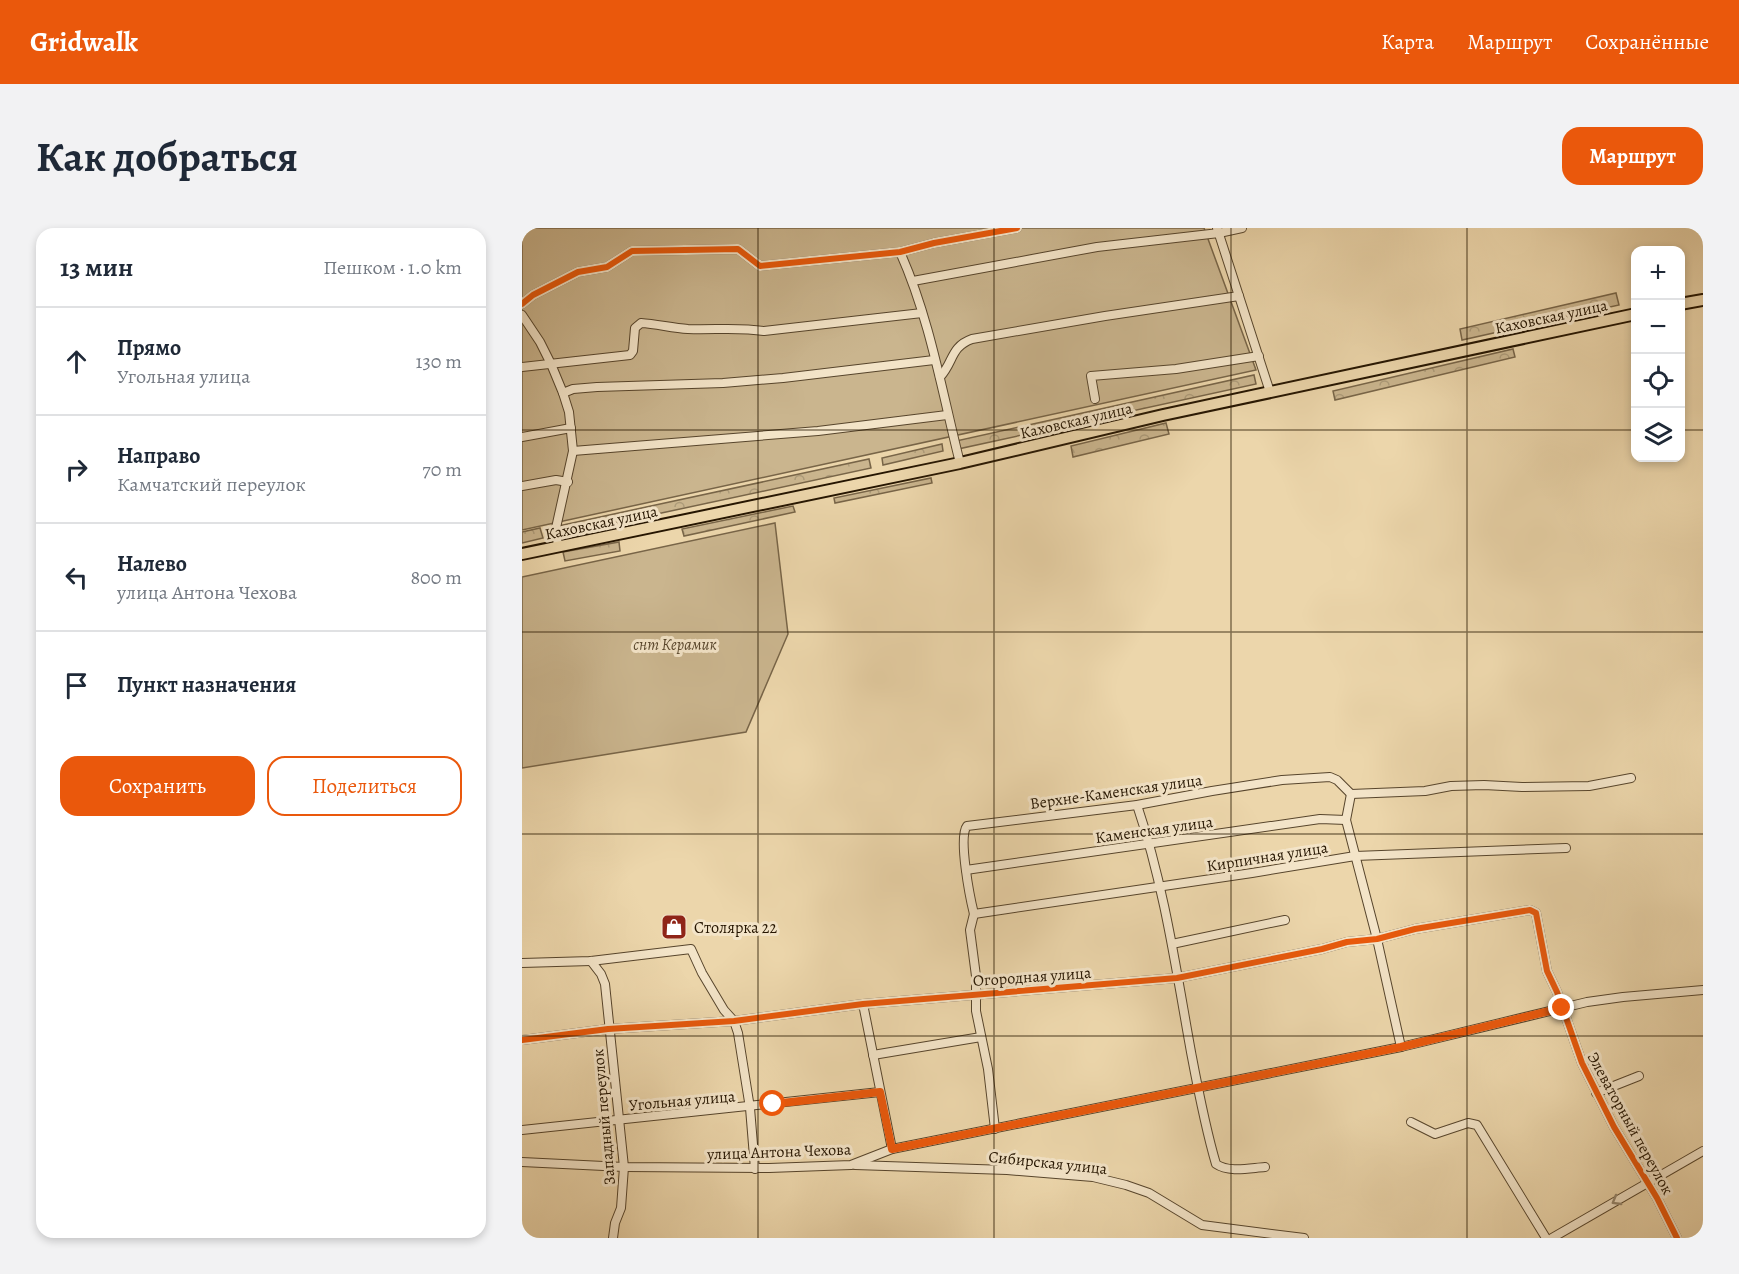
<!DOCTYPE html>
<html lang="ru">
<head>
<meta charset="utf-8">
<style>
	:root { --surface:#fff; --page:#f2f2f3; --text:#1f2937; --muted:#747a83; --line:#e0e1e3; --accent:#ea580c }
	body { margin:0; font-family:Alegreya,serif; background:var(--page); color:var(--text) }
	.controls { position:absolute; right:18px; top:18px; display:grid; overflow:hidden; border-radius:12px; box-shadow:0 3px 9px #0003 }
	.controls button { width:54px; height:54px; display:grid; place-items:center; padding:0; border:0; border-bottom:2px solid var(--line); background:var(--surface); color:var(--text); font:30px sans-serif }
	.stop { position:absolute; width:18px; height:18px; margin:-14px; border:4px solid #ea580c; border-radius:50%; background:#fff }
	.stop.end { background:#ea580c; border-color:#fff; box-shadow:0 2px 6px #0008 }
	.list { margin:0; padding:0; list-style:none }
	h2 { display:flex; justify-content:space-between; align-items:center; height:78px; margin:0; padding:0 24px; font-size:26px }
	h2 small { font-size:20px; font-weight:400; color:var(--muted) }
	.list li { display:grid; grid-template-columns:39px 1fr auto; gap:18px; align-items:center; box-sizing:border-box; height:108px; padding:0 24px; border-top:2px solid var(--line) }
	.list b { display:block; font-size:22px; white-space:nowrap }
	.list p { margin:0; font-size:20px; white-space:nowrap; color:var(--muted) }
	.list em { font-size:20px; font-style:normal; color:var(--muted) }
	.actions { display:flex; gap:12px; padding:18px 24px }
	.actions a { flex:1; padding:14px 0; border:2px solid var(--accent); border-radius:18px; text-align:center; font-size:21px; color:var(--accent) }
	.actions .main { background:var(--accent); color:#fff }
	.icon { flex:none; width:33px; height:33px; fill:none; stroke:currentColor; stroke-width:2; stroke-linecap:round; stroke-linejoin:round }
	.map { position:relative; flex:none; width:1181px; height:1010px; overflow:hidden; border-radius:18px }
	header { display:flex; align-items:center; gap:36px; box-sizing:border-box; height:84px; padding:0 30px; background:var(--accent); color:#fff }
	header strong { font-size:28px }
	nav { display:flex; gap:33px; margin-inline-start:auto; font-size:21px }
	.intro { display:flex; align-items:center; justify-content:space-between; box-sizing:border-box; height:144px; padding:0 36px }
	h1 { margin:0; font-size:42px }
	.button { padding:15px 27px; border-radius:18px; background:var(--accent); color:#fff; font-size:21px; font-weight:700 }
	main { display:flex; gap:36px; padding:0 36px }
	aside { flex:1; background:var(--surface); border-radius:18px; box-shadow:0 3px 9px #0003 }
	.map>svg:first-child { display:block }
</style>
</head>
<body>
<header>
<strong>Gridwalk</strong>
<nav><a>Карта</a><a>Маршрут</a><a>Сохранённые</a></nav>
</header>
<div class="intro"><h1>Как добраться</h1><a class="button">Маршрут</a></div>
<main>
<aside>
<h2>13 мин<small>Пешком · 1.0 km</small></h2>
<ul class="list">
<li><svg class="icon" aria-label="ahead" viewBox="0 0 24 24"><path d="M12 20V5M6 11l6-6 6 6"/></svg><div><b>Прямо</b><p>Угольная улица</p></div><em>130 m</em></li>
<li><svg class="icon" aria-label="right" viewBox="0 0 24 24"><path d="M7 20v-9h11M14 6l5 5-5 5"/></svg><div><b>Направо</b><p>Камчатский переулок</p></div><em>70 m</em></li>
<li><svg class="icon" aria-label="left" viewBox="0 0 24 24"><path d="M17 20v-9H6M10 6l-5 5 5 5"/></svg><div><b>Налево</b><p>улица Антона Чехова</p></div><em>800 m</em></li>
<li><svg class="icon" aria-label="arrive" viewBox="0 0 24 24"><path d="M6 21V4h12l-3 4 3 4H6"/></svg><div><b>Пункт назначения</b></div></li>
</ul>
<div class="actions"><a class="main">Сохранить</a><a>Поделиться</a></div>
</aside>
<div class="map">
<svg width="1181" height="1010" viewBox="0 0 1181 1010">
	<defs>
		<pattern id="forest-crowns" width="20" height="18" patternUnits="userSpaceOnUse" patternTransform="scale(1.5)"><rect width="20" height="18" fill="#cab58e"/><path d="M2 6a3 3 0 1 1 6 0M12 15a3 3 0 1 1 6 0" fill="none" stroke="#ad9b79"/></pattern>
	</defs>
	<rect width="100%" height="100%" fill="#ecd6ab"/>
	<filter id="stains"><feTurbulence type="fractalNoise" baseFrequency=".00333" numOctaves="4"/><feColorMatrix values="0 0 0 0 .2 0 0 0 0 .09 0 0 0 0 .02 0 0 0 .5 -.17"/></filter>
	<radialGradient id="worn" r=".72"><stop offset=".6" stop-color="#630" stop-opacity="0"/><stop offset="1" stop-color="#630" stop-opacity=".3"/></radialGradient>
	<g fill="#cab58e" stroke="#786548" stroke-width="1.5">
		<polygon points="0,0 682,0 734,142 0,302"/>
		<polygon points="253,295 266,406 224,504 0,540 0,349"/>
	</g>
	<g fill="url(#forest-crowns)" stroke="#786548" stroke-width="1.5">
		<polygon points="1094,65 1097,77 940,112 938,101"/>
		<polygon points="991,121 993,129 813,172 811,163"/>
		<polygon points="732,147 734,156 436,221 434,213"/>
		<polygon points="644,195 647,206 551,229 549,218"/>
		<polygon points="420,216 421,223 361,237 360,230"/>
		<polygon points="347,231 349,240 37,307 36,298"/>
		<polygon points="409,250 410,255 313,275 312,270"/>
		<polygon points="271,278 273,284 162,308 160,301"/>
		<polygon points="18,300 21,310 0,315 0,304"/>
		<polygon points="97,314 98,323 43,333 41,324"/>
	</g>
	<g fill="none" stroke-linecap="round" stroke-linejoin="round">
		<g stroke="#57452c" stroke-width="10">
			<g id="minor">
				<polyline points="695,0 748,164"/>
				<path d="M378,24C408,91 420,164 438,235"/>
				<polyline points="391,53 575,19 697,5 720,0"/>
				<polyline points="0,76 11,67 56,44 85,39 110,23 216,21 238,38 378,24 412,15 495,0"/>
				<polyline points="0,87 18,114 29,136 41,165 47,184 51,223 34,300 36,319"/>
				<path d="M0,139L108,127L111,123L113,100L119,95C135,96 150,100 166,101C192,102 217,99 242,103L400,85"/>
				<path d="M418,149C432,134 428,119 450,111L583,88L717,68"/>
				<polyline points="41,165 51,161 75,159 201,155 261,150 412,132"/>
				<polyline points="573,171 569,148 654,141 737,128"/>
				<polyline points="0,209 49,200"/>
				<polyline points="51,223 296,203 425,187"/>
				<polyline points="0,258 34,252 46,254"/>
				<polyline points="829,566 903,563 929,558 962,557 1000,559 1067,558 1109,550"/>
				<polyline points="829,566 824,592 855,711 879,819"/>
				<path d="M615,577C642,657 654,741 669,824C676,861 683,899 694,936C707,945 728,940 743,939"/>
				<polyline points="444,642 798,591 824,592"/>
				<polyline points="452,686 730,645 833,628 1044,620"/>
				<path d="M452,686C448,670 436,609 445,598L615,577L690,563L760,552L808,549L815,552L829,566"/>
				<polyline points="452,686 448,702 454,748 454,783 466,841 473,901"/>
				<polyline points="650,716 763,692"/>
				<polyline points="69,733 79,746 83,756 102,939 99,980 93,995 91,1010"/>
				<polyline points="0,735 69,733 169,721 180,745 202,782 212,793 216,805 228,880 233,941"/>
				<polyline points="341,776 370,921"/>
				<polyline points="0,812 86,801 212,793 341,776 655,750 800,721 825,714 855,711 893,701 1008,682 1014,685 1025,743 1035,764 1060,835 1092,899 1135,970 1155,1010"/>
				<polyline points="351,827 459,809"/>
				<polyline points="1074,865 1117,848"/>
				<polyline points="889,894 913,906 946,895 955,897 1024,1010"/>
				<polyline points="0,902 358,864"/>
				<polyline points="0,934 102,939 247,940 329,937 370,921 879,819 1065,774 1101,769 1181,762"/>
				<polyline points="333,937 485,942 571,949 604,957 627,965 680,997 782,1010"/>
				<polyline points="1030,1010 1181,923"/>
			</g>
		</g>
		<g stroke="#251501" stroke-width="14">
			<g id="major">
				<polyline points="1158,76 1181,72"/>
				<polyline points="0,326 438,235 641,187 1114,86"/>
			</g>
		</g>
		<use href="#minor" stroke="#f3e4c8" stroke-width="8"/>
		<use href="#major" stroke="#ecd6ab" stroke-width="10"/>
		<g stroke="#f3e4c8" stroke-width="10">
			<g id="cycleway">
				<polyline points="0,76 11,67 56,44 85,39 110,23 216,21 238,38 378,24 412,15 495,0"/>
				<polyline points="0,812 86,801 212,793 341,776 655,750 800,721 825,714 855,711 893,701 1008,682 1014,685 1025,743 1035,764 1060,835 1092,899 1135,970 1155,1010"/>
			</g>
		</g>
		<use href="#cycleway" stroke="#e8590c" stroke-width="6"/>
	</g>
	<defs><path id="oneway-chevron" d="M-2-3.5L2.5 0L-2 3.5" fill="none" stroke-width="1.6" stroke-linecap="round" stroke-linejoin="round" transform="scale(1.5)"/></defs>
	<use stroke="#96876e" href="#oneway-chevron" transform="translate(1094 973) rotate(150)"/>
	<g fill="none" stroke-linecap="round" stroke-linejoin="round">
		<polyline stroke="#ea580c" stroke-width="8" points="251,876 358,864 370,921 879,819 1040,780"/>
	</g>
	<path fill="none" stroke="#251501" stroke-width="1.5" stroke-opacity="0.55" d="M236,0V1010M472,0V1010M709,0V1010M945,0V1010M0,202H1114M1158,202H1181M0,404H1181M0,606H1181M0,808H1181"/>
	<defs>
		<g id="shop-square" transform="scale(1.35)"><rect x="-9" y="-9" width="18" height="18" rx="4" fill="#8f2418" stroke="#f3e4c8"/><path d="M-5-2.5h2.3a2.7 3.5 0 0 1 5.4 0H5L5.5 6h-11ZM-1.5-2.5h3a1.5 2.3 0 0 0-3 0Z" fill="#fff"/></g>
	</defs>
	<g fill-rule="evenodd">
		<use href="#shop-square" x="152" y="699"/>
	</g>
	<g text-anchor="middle" stroke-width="6" stroke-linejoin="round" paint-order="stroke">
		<g font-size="16" fill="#251501" stroke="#f3e4c8">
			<text transform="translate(1029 88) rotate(-12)" y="6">Каховская улица</text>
			<text transform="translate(554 192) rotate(-13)" y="6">Каховская улица</text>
			<text transform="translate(79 294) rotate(-12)" y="6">Каховская улица</text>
			<text transform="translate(594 563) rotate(-8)" y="6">Верхне-Каменская улица</text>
			<text transform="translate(632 601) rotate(-8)" y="6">Каменская улица</text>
			<text transform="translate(745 628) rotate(-9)" y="6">Кирпичная улица</text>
			<text transform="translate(510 748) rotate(-4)" y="6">Огородная улица</text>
			<text transform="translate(160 872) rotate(-5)" y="6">Угольная улица</text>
			<text transform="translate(81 889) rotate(-95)" y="6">Западный переулок</text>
			<text transform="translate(1109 895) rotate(61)" y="6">Элеваторный переулок</text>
			<text transform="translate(257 923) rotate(-2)" y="6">улица Антона Чехова</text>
			<text transform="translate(526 934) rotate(6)" y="6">Сибирская улица</text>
		</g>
		<g font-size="16" font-style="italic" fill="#57452b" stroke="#f3e4c8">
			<text x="153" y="422">снт Керамик</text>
		</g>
		<g font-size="16" fill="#251501" stroke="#f3e4c8" text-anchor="start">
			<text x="172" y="705">Столярка 22</text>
		</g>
	</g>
	<rect width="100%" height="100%" filter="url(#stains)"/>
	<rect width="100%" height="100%" fill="url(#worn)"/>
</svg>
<div class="controls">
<button>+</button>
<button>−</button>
<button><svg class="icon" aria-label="locate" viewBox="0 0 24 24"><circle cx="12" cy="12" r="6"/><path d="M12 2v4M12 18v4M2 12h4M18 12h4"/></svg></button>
<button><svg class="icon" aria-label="layers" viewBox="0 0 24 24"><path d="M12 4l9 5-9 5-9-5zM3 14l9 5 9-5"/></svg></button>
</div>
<div class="stop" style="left:251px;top:876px"></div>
<div class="stop end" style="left:1040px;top:780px"></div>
</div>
</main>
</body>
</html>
